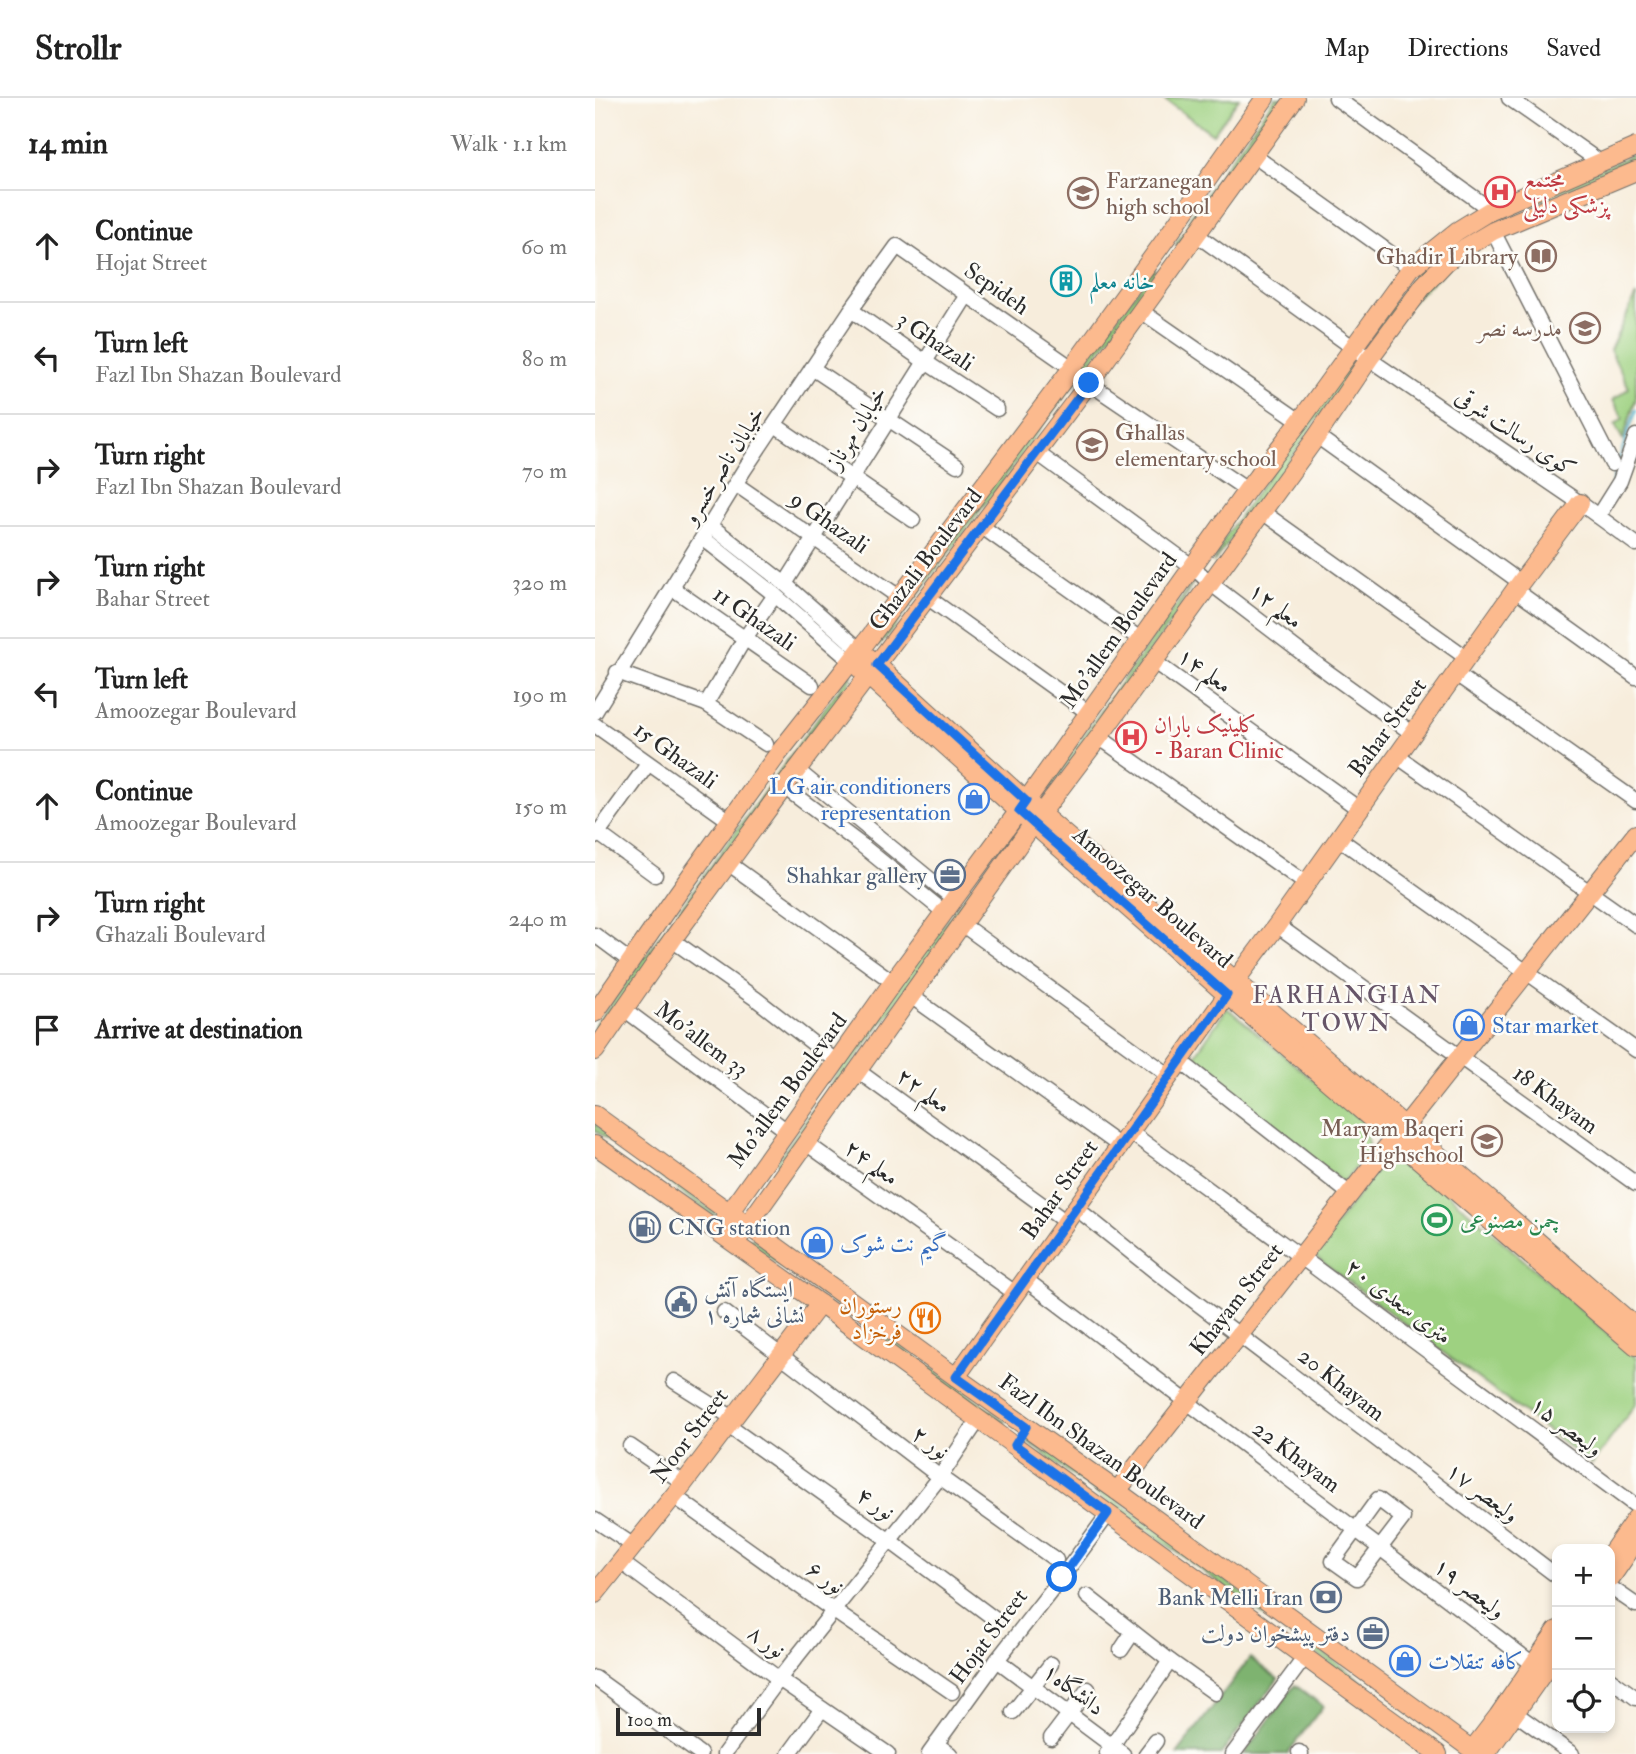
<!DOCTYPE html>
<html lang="en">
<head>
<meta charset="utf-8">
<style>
	:root { --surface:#fff; --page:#f6f6f6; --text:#222; --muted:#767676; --line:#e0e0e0 }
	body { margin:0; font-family:"IM FELL Double Pica",Amiri,serif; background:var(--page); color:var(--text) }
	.controls { position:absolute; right:21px; bottom:21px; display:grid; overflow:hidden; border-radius:14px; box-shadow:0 4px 10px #0003 }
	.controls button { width:63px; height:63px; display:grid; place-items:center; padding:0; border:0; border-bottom:2px solid var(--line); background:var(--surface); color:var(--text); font:35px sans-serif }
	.scale { position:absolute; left:21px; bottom:18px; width:145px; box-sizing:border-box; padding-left:7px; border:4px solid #2b2b2b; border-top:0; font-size:19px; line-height:24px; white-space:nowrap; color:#2b2b2b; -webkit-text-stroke:5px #fdfcf7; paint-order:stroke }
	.stop { position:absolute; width:21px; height:21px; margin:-16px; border:5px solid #1a73e8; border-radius:50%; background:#fff }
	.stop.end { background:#1a73e8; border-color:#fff; box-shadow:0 2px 7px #0008 }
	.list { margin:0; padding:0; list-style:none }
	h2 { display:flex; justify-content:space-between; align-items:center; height:91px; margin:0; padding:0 28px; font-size:30px }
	h2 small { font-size:23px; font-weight:400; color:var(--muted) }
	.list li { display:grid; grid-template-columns:46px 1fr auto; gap:21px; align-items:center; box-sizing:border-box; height:112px; padding:0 28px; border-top:2px solid var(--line) }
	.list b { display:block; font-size:26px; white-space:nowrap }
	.list p { margin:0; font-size:23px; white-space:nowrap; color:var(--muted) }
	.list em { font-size:23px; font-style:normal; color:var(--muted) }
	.icon { flex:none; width:38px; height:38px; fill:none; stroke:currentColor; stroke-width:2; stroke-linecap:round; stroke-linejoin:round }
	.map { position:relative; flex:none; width:1041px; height:1656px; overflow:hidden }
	header { display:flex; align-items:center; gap:42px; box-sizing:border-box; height:98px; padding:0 35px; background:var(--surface); border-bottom:2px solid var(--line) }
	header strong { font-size:33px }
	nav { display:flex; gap:38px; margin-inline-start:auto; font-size:24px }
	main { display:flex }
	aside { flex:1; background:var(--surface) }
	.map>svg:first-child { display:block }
</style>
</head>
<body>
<header>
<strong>Strollr</strong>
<nav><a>Map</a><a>Directions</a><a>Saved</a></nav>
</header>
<main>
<aside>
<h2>14 min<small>Walk · 1.1 km</small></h2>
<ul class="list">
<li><svg class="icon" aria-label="ahead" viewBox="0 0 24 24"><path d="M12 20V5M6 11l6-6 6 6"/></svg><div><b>Continue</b><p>Hojat Street</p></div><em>60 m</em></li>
<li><svg class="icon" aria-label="left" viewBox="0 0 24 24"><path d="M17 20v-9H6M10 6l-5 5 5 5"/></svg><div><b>Turn left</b><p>Fazl Ibn Shazan Boulevard</p></div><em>80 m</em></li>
<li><svg class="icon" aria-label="right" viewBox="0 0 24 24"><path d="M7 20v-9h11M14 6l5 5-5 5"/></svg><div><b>Turn right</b><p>Fazl Ibn Shazan Boulevard</p></div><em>70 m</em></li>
<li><svg class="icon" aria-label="right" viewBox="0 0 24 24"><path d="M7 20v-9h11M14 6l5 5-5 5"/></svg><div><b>Turn right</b><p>Bahar Street</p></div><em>320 m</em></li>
<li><svg class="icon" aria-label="left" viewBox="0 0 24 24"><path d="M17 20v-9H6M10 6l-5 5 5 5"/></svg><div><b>Turn left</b><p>Amoozegar Boulevard</p></div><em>190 m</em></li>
<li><svg class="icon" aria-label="ahead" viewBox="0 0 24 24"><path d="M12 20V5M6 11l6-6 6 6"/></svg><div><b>Continue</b><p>Amoozegar Boulevard</p></div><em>150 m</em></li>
<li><svg class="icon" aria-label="right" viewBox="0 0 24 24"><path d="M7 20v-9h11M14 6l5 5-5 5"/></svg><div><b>Turn right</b><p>Ghazali Boulevard</p></div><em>240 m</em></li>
<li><svg class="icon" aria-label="arrive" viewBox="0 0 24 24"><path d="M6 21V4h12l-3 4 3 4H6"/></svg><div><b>Arrive at destination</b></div></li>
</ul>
</aside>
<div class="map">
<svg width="1041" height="1656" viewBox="0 0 1041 1656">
	<rect width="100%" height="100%" fill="#fdfcf7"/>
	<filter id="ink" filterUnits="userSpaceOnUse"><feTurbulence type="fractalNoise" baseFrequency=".0143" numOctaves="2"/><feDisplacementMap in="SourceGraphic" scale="14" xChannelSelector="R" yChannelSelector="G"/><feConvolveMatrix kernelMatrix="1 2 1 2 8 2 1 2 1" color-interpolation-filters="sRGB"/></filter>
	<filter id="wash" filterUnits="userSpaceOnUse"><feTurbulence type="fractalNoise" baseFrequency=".00686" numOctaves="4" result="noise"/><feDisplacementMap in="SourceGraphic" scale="28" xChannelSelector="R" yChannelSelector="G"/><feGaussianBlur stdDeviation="1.57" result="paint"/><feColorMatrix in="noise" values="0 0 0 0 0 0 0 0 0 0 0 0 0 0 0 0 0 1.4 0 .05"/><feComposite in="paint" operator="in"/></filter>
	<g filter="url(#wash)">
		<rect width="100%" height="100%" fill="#f7eddc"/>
		<g fill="#9ed181" stroke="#647e56" stroke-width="2">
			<polygon points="567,0 644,0 618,36"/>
			<polygon points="680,0 687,0 584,146 581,147 581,145 592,129 596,116"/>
			<polygon points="1041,55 1041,61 902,123 781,237 776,239 821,174 849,149 900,118"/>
			<polygon points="559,171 560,173 555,187 483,280 298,531 284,548 281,548 281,546 291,533 294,523"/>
			<polygon points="1041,197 1041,300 1028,342 1020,327 1028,320 1018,302 1034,290 1015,252"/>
			<polygon points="758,262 760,264 758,269 702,351 618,465 630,439 752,267"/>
			<polygon points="598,484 583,514 457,689 453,692 451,690"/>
			<polygon points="254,577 257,577 250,596 0,937 0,928"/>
			<polygon points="420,729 425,731 185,1067 183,1066 182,1063 272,933"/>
			<polygon points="632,910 770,1025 774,1052 748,1085 595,965"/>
			<polygon points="0,1026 122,1116 121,1117 116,1116 0,1032"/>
			<polygon points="786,1067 820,1067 1041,1260 1041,1306 997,1366 718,1157"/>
			<polygon points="155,1140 157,1140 411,1324 409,1325 396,1316 385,1311 156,1146 154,1144"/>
			<polygon points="433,1342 450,1354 458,1355 771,1586 749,1576 433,1345"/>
		</g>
		<g fill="#7eb36f" stroke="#546f4d" stroke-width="2">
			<polygon points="655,1560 683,1581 626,1656 582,1656"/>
			<polygon points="700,1587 728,1608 692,1656 649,1656"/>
		</g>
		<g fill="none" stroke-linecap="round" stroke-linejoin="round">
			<g stroke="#51b4d0" stroke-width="2.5">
				<polyline points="1023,364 1041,312"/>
				<polyline points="1017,384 1021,370"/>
			</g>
		</g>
	</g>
	<g filter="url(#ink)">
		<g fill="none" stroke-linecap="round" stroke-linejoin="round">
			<g stroke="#726f69" stroke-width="17">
				<g id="minor">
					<polyline points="741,0 896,112"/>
					<polyline points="914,0 1005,64"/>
					<polyline points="658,57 816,170"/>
					<polyline points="898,133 1017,366"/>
					<polyline points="602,137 774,261 985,405 1041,446"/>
					<polyline points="256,212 329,263 402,311"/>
					<polyline points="546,213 705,323"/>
					<polyline points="217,270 362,367"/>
					<polyline points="494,285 652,392"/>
					<polyline points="180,327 318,422"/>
					<polyline points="722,338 925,484"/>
					<polyline points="441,354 598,469 615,485 720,565 817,635"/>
					<polyline points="142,387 304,499"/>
					<polyline points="666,413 872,560"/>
					<polyline points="1003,418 1025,383 1041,338"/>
					<polyline points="116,428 190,486 265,552"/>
					<polyline points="386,428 545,541"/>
					<polyline points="108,440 180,497 256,563"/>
					<polyline points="190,486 372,197"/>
					<polyline points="77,490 217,587"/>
					<polyline points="920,492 1041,579"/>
					<polyline points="332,499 494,615"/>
					<polyline points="558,563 764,711"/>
					<polyline points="22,574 111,606 171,646"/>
					<polyline points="861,576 1041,703"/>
					<polyline points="111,606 150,540 180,497"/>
					<polyline points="0,614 149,372 256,212 302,148 477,270"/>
					<polyline points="0,627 135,723"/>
					<polyline points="504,639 710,785"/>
					<polyline points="802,658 1041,827"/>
					<polyline points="202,672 359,801"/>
					<polyline points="189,689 265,746 349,814"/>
					<polyline points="0,733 60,777"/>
					<polyline points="0,739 53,666"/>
					<polyline points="743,740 1041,952"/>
					<polyline points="133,765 298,884"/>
					<polyline points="368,827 575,978"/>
					<polyline points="682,827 1041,1086"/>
					<polyline points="0,837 35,863"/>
					<polyline points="77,842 161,901 242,964"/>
					<polyline points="316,898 525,1048"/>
					<polyline points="29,911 192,1033"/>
					<polyline points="585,963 755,1096"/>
					<polyline points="263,973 471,1124"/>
					<polyline points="535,1034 706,1159 1041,1408"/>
					<polyline points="211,1045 420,1195"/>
					<polyline points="481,1110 561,1174 962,1478"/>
					<polyline points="430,1181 938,1566"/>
					<polyline points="129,1214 345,1379 461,1462"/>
					<polyline points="79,1283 138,1320"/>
					<polyline points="132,1327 295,1443 401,1522"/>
					<polyline points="35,1348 89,1385"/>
					<polyline points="79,1398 239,1513 357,1594"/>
					<polygon points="783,1401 808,1420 762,1480 738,1463"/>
					<polyline points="0,1422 39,1448"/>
					<polyline points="26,1464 184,1581 293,1656"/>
					<polyline points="1015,1489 1041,1507"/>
					<polyline points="492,1498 575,1563 620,1595"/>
					<polyline points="526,1552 538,1534"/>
					<polyline points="402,1562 528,1656"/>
					<polyline points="0,1580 105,1656"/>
					<polyline points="1015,1581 1041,1600"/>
					<polyline points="418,1614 456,1566"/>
					<polyline points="920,1615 977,1656"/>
					<polyline points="456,1640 493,1591"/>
					<polyline points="341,1646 355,1656"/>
					<polyline points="704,1654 706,1656"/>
					<polyline points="512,1655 575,1563"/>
					<polyline points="129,1656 184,1581 345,1379 384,1321"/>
					<polyline points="194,1656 227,1611"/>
					<polyline points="334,1656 402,1562 467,1479 514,1415"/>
					<polyline points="551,1656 561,1643"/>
					<polyline points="638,1656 710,1559"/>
				</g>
			</g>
			<g stroke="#726f69" stroke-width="20">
				<g id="major">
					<polyline points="273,559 431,703 810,1028 1041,1229"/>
					<polyline points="264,570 438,726 632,897 1041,1248"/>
					<polyline points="641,882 682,827 920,492 985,405"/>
					<polyline points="0,915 83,795 183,656 265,552 477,270 567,146 670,0"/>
					<polyline points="0,953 77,842 189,689 494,285 700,0"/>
					<polyline points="0,1017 361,1279 522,1393 883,1656"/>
					<polyline points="810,1028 1041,736"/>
					<polyline points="0,1047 225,1206 843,1656"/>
					<polyline points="122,1132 298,884 431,703 652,392 705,323 816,170 862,133 896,112 1041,49"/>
					<polyline points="140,1145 438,726 504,639 722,338 774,261 829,187 851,164 871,149 898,133 1041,73"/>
					<polyline points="361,1279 632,897"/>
					<polyline points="522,1393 799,1040"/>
					<polyline points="1015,1457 1041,1420"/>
					<polyline points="1015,1481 1041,1443"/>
					<polyline points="0,1496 89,1385 225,1206"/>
					<polyline points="877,1652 903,1618 962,1532"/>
					<polyline points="891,1656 962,1555"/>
				</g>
			</g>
			<use href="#minor" stroke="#fff" stroke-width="14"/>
			<use href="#major" stroke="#fcba8e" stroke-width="18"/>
		</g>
	</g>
	<g fill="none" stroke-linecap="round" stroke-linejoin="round" filter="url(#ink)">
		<polyline stroke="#1a73e8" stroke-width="9" points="467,1479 513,1415 420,1347 431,1329 361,1279 632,897 424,713 431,703 282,567 494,285"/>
	</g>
	<defs>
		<g id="hospital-ring" transform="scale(1.575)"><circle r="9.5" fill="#fdfcf7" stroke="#e0444e" stroke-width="1.5"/><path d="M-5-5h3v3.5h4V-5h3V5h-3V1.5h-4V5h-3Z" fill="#e0444e"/></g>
		<g id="school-ring" transform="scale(1.575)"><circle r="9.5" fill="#fdfcf7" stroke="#8d6e63" stroke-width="1.5"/><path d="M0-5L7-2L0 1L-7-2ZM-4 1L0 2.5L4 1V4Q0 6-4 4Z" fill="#8d6e63"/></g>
		<g id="library-ring" transform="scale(1.575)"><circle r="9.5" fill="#fdfcf7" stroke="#8d6e63" stroke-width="1.5"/><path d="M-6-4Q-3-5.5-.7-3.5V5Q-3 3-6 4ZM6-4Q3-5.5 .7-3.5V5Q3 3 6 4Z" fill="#8d6e63"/></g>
		<g id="building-ring" transform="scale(1.575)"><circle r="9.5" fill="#fdfcf7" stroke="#0f9aa8" stroke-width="1.5"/><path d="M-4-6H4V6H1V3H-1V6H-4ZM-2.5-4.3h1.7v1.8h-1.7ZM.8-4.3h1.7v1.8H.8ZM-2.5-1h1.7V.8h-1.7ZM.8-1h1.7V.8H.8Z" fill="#0f9aa8"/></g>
		<g id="shop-ring" transform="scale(1.575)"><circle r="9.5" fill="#fdfcf7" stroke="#3f7fe0" stroke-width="1.5"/><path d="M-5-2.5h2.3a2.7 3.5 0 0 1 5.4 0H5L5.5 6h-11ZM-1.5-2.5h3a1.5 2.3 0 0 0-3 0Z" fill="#3f7fe0"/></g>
		<g id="office-ring" transform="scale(1.575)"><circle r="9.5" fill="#fdfcf7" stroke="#5c6f8a" stroke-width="1.5"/><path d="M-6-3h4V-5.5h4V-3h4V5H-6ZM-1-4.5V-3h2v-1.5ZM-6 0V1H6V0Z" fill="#5c6f8a"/></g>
		<g id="stadium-ring" transform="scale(1.575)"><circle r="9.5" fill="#fdfcf7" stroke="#2e9e5b" stroke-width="1.5"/><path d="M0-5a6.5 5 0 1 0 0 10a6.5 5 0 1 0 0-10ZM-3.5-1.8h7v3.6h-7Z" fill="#2e9e5b"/></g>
		<g id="fuel-ring" transform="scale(1.575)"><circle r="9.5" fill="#fdfcf7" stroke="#5c6f8a" stroke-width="1.5"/><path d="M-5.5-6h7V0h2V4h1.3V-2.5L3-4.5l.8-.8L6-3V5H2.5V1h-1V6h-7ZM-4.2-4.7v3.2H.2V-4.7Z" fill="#5c6f8a"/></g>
		<g id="civic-ring" transform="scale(1.575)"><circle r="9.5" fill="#fdfcf7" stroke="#5c6f8a" stroke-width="1.5"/><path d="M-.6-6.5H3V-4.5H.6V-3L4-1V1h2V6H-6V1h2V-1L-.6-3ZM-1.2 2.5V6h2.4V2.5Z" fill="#5c6f8a"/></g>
		<g id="restaurant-ring" transform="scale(1.575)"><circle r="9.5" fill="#fdfcf7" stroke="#e8710a" stroke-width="1.5"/><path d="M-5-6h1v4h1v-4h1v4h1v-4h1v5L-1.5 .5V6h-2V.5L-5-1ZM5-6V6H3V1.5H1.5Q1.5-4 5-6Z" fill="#e8710a"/></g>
		<g id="bank-ring" transform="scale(1.575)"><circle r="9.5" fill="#fdfcf7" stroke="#5c6f8a" stroke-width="1.5"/><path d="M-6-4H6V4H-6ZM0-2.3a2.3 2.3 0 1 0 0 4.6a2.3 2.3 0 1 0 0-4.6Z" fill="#5c6f8a"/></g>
	</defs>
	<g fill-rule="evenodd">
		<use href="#hospital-ring" x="905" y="94"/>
		<use href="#school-ring" x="488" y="95"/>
		<use href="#library-ring" x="946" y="158"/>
		<use href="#building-ring" x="471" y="183"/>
		<use href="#school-ring" x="990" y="230"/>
		<use href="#school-ring" x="497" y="347"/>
		<use href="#hospital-ring" x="536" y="639"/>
		<use href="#shop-ring" x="379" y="701"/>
		<use href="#office-ring" x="355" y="777"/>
		<use href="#shop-ring" x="874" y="927"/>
		<use href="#school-ring" x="892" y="1043"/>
		<use href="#stadium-ring" x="842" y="1122"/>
		<use href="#fuel-ring" x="50" y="1129"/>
		<use href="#shop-ring" x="222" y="1145"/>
		<use href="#civic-ring" x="86" y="1204"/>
		<use href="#restaurant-ring" x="330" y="1220"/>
		<use href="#bank-ring" x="731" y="1499"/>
		<use href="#office-ring" x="778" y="1535"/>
		<use href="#shop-ring" x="810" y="1563"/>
	</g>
	<g text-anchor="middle" stroke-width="5" stroke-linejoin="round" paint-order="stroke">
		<g font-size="23" fill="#be3a42" stroke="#fdfcf7" text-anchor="start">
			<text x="928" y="89">مجتمع<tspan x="928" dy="26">پزشکی دلیلی</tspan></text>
			<text x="559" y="634">کلینیک باران<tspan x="559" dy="26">- Baran Clinic</tspan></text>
		</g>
		<g font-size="23" fill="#785e54" stroke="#fdfcf7" text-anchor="end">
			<text x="511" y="90" text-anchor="start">Farzanegan<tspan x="511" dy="26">high school</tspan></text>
			<text x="923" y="166">Ghadir Library</text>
			<text x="967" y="238">مدرسه نصر</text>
			<text x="520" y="342" text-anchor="start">Ghallas<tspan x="520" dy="26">elementary school</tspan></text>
			<text x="869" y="1038">Maryam Baqeri<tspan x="869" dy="26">Highschool</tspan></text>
		</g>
		<g font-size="23" fill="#0d838f" stroke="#fdfcf7" text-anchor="start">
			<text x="494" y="191">خانه معلم</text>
		</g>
		<g font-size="23" fill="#2b2b2b" stroke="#fdfcf7">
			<text transform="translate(402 190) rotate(35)" y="8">Sepideh</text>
			<text transform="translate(341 243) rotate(34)" y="8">3 Ghazali</text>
			<text transform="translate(261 329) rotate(-58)" y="8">خیابان مهرناز</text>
			<text transform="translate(921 334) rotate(34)" y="8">کوی رسالت شرقی</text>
			<text transform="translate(128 367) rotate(-58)" y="8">خیابان ناصرخسرو</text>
			<text transform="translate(235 424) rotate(35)" y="8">9 Ghazali</text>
			<text transform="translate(330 461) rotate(-53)" y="8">Ghazali Boulevard</text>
			<text transform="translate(681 507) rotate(37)" y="8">معلم ۱۲</text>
			<text transform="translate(160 520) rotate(35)" y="8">11 Ghazali</text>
			<text transform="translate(523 532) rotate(-55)" y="8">Mo'allem Boulevard</text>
			<text transform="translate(610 572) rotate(36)" y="8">معلم ۱۴</text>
			<text transform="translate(792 629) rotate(-54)" y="8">Bahar Street</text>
			<text transform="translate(81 657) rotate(36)" y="8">15 Ghazali</text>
			<text transform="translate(558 799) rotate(41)" y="8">Amoozegar Boulevard</text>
			<text transform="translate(107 941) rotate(37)" y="8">Mo'allem 33</text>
			<text transform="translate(192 992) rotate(-54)" y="8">Mo'allem Boulevard</text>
			<text transform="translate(329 992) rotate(36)" y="8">معلم ۲۲</text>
			<text transform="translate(961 1001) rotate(36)" y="8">18 Khayam</text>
			<text transform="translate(277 1064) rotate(36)" y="8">معلم ۲۴</text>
			<text transform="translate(464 1091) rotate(-55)" y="8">Bahar Street</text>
			<text transform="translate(641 1201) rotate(-52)" y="8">Khayam Street</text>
			<text transform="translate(804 1203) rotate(37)" y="8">۲۰ متری سعدی</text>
			<text transform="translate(747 1286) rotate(38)" y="8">20 Khayam</text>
			<text transform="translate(972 1328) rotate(37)" y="8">ولیعصر ۱۵</text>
			<text transform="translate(94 1337) rotate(-53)" y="8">Noor Street</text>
			<text transform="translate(336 1344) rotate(37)" y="8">نور ۲</text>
			<text transform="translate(507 1353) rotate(36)" y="8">Fazl Ibn Shazan Boulevard</text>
			<text transform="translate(702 1358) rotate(37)" y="8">22 Khayam</text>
			<text transform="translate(888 1394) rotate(37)" y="8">ولیعصر ۱۷</text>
			<text transform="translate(281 1405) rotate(35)" y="8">نور ۴</text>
			<text transform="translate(231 1479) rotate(36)" y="8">نور ۶</text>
			<text transform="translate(875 1490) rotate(38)" y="8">ولیعصر ۱۹</text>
			<text transform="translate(393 1538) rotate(-53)" y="8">Hojat Street</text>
			<text transform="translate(172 1543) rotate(36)" y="8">نور ۸</text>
			<text transform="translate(479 1591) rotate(37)" y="8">دانشگاه۱</text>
		</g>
		<g font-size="23" fill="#366cbe" stroke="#fdfcf7" text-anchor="start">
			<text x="356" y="696" text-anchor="end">LG air conditioners<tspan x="356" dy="26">representation</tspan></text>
			<text x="897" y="935">Star market</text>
			<text x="245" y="1153">گیم نت شوک</text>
			<text x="833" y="1571">کافه تنقلات</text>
		</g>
		<g font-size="23" fill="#4e5e75" stroke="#fdfcf7" text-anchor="end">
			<text x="332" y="785">Shahkar gallery</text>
			<text x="73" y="1137" text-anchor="start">CNG station</text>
			<text x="109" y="1199" text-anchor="start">ایستگاه آتش<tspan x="109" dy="26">نشانی شماره ۱</tspan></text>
			<text x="708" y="1507">Bank Melli Iran</text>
			<text x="755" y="1543">دفتر پیشخوان دولت</text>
		</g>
		<g font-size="23" fill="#27864d" stroke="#fdfcf7" text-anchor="start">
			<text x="865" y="1130">چمن مصنوعی</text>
		</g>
		<g font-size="23" fill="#c56008" stroke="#fdfcf7" text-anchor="end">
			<text x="307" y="1215">رستوران<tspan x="307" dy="26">فرخزاد</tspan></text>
		</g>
		<g font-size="24" letter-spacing="2" fill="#665568" stroke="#fdfcf7">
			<text x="752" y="905">FARHANGIAN<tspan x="752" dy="28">TOWN</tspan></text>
		</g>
	</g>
</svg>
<div class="controls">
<button>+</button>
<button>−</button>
<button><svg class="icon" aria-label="locate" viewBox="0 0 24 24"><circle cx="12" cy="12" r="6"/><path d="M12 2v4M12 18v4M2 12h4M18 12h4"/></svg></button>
</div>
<div class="scale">100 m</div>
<div class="stop" style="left:467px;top:1479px"></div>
<div class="stop end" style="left:494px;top:285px"></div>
</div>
</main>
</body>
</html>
